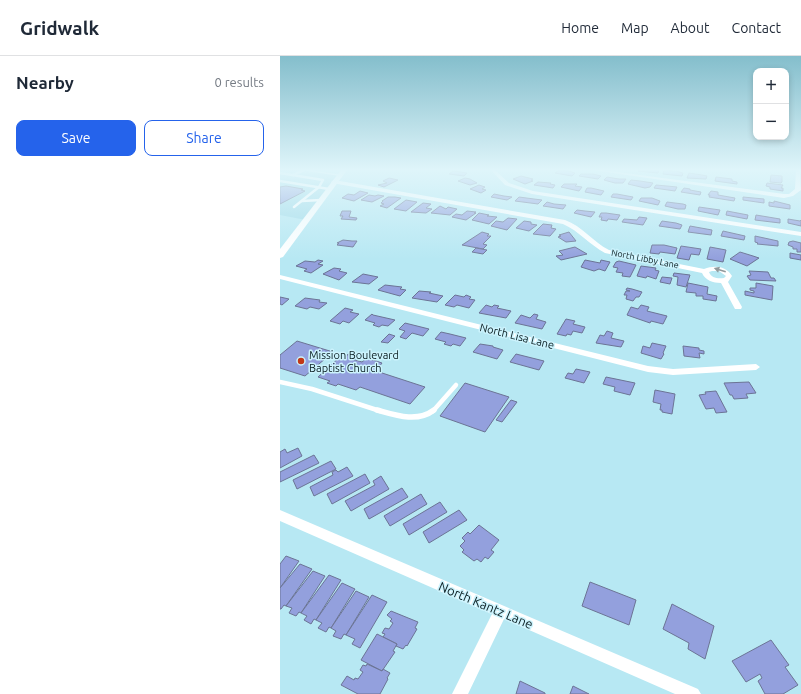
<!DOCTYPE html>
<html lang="en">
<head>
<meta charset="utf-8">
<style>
	:root { --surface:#fff; --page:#f6f6f7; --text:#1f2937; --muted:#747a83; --line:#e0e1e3; --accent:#2563eb }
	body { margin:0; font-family:Ubuntu,sans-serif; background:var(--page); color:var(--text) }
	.controls { position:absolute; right:12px; top:12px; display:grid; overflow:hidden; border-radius:8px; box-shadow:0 2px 6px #0003 }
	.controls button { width:36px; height:36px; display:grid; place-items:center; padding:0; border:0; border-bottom:1px solid var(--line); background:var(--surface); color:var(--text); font:20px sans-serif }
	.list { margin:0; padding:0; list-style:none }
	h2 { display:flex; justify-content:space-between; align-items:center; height:52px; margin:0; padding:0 16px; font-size:17px }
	h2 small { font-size:13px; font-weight:400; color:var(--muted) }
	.actions { display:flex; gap:8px; padding:12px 16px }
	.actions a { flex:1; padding:9px 0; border:1px solid var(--accent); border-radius:8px; text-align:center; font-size:14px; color:var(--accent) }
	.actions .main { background:var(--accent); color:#fff }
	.map { position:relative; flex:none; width:521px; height:638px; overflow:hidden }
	header { display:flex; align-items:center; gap:24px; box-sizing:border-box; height:56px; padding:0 20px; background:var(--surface); border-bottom:1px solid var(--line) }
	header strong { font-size:19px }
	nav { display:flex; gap:22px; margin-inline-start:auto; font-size:14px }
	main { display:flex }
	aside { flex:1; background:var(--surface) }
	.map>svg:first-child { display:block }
</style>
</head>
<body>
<header>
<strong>Gridwalk</strong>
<nav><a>Home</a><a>Map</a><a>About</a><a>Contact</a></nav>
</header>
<main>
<aside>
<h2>Nearby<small>0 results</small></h2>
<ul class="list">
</ul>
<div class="actions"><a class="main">Save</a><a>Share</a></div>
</aside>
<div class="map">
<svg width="521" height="638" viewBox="0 0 521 638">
	<rect width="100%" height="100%" fill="#b7e8f3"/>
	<polygon fill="#a2dbe9" points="0,114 22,114 60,119 26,164 0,159"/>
	<g fill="#93a0dd" stroke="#6c7495">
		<polygon points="279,114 289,115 295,117 292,120 275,117"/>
		<polygon points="359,114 379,114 378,117 358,115"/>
		<polygon points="384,114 396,115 403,117 402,120 383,118"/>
		<polygon points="173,115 181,116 187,117 184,120 169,118"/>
		<polygon points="409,117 422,119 427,120 426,123 407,122"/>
		<polygon points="301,118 313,118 321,120 318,123 299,120"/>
		<polygon points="491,119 502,120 502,126 501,127 490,126"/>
		<polygon points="241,120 253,123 251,124 253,125 245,128 233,123"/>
		<polygon points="327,121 339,123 346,123 343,127 335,127 324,124"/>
		<polygon points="436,121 452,123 452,125 457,126 457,128 435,125"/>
		<polygon points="109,122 118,124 104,131 98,129 107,127 103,125"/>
		<polygon points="185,122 190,123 197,127 190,129 178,125"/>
		<polygon points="351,124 360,125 373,127 370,131 365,132 348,128"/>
		<polygon points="258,126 271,127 270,128 275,129 273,132 254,129"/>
		<polygon points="487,127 503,129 501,132 503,132 503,135 490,133 490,131 486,130"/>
		<polygon points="284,128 297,128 295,130 302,131 299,135 281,131"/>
		<polygon points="199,129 205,131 202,133 206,134 201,137 190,133"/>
		<polygon points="376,129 387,130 397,131 395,135 374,132"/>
		<polygon points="6,130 23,133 21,134 25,135 0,148 0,131"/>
		<polygon points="307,132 311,132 324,135 321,139 305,136"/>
		<polygon points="404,132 410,133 410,134 421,136 420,139 401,136"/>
		<polygon points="80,135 88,137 74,145 62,142 68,138 74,139"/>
		<polygon points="431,135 438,136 438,139 455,142 454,145 429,141 430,139 428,139"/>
		<polygon points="214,138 224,140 232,141 227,144 211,141"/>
		<polygon points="333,138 337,138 353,141 351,144 331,141"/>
		<polygon points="89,139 95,140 98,139 104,140 92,146 81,144"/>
		<polygon points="108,141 115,141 121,142 107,152 100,150 104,148 101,147 103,145 102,145"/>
		<polygon points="239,141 254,143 262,144 258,148 235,145"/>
		<polygon points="463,141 484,143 484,147 463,144"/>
		<polygon points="361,142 372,142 380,145 378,149 359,145"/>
		<polygon points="126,144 137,146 126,155 114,153"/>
		<polygon points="494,145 510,149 510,153 489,150 489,146 494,147"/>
		<polygon points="267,146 274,148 286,149 283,153 263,150"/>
		<polygon points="387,146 403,148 406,149 405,153 398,153 385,150"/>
		<polygon points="143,147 151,148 146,152 152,153 146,157 131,156"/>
		<polygon points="160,150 166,153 168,151 177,153 170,159 151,157"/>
		<polygon points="419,151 440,154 438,159 418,155"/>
		<polygon points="297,154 305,155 315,156 311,161 294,157"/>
		<polygon points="62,155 71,155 69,161 77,162 76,164 61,163 63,160 60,160"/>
		<polygon points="187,155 196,156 194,157 196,157 186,164 172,161 176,158 182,159"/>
		<polygon points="447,155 468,159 467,163 446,159"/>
		<polygon points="199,157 209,159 207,160 217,161 209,168 192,164"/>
		<polygon points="321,157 326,157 340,159 337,164 328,163 327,165 321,164 322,161 319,161"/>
		<polygon points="476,159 500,163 500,167 475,164"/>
		<polygon points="359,161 367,162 363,169 342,166 344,163 357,164"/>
		<polygon points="228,162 237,163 227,174 211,170 216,165 223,166"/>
		<polygon points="508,163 520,165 521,164 521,170 508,167"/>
		<polygon points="244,165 251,166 251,168 257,169 249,175 236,172"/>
		<polygon points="382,165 396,167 402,169 400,173 379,170"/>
		<polygon points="263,168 272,169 271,172 276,173 270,180 253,178"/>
		<polygon points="410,170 432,174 431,179 408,176"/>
		<polygon points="443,175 465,180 464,184 441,180"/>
		<polygon points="202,176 209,178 207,180 211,180 203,188 207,189 203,193 182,189"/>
		<polygon points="289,176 296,185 286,186 278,181 281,180 279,179"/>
		<polygon points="475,180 498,185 498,190 477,188 478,187 475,186"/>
		<polygon points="63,184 72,185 77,185 73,191 57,189 59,187 57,187"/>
		<polygon points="513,185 521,187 521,196 517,196 517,193 513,193 513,191 508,189 509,186"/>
		<polygon points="372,189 384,189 397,192 395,198 380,196 379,198 370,197"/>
		<polygon points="401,190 421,193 419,199 411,198 409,204 397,202"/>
		<polygon points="295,191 307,198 281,204 276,200 283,199 279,195"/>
		<polygon points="430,191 446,194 443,206 427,203"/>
		<polygon points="196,192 207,194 203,198 192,196"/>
		<polygon points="460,196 473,200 479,202 467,210 450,203"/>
		<polygon points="510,197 521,199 521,204 510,202"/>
		<polygon points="38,204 43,205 38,208 43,209 31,217 24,215 27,213 16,210 25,205 35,206"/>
		<polygon points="305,204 320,207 321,204 330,206 325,215 319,213 314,215 301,211"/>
		<polygon points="339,205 356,209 350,221 342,220 343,217 336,216 338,212 333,211 336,206"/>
		<polygon points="361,210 376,212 375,214 379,215 376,223 367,220 366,222 357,220"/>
		<polygon points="54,212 61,213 59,215 67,217 59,224 43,218"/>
		<polygon points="469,215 488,216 491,222 494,222 496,225 470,224 467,220 471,219"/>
		<polygon points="394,217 410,219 406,231 397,229 398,221 393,220"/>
		<polygon points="83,218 98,221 89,228 72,226"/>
		<polygon points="382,221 392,222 390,228 380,226"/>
		<polygon points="408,227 428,231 427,238 437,240 436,245 423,243 423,240 416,240 416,237 406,236"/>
		<polygon points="476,227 493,230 492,244 465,239 465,235 474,237 474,235 470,234 470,232 476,232"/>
		<polygon points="105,229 122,231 120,233 126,234 120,240 98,234"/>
		<polygon points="347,232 352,233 362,236 359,241 356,241 353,245 346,243 347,239 344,239 346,235 350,235 346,234"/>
		<polygon points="139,235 151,236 149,237 163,240 157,246 132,242"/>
		<polygon points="175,239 184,241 186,239 191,241 189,243 195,244 189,252 177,249 174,251 165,249"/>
		<polygon points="0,241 9,243 2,249 0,248"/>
		<polygon points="25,242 40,244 39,246 47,247 39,253 30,251 27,253 15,250"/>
		<polygon points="206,249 212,251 214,249 219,250 217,252 231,255 226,262 199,257"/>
		<polygon points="361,249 369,251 367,255 387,260 383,268 371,265 370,267 347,259 351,251 358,253"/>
		<polygon points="65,252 73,254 70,256 79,258 69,267 63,265 60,268 50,265"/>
		<polygon points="92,258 93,259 115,264 108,270 102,269 99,271 93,269 95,267 85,264"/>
		<polygon points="254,258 258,259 256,263 266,266 262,273 235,267 241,259 250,262"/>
		<polygon points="286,263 295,265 293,268 305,271 302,277 293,275 291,279 287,278 286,280 277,278"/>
		<polygon points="125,267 149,273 143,280 132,277 126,283 120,281 125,275 119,273"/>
		<polygon points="327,275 333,277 331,282 344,285 341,291 316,287 320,279 324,280"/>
		<polygon points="161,276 170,278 186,282 180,290 173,288 171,290 164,288 166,286 155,283"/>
		<polygon points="109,278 115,280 108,287 101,286"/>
		<polygon points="17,285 53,296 25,320 0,312 0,299"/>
		<polygon points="372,287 386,290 383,297 384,298 381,303 361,297 363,290 370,292"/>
		<polygon points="200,288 213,290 213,291 223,294 217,303 193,296"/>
		<polygon points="403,290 419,292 419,294 424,295 424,298 419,297 420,302 404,300"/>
		<polygon points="68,298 75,300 72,303 82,306 87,302 102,307 96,315 145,331 130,348 80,331 76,334 58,328 56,330 47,327 50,325 38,321 62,299 66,301"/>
		<polygon points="236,298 264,305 259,314 230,306"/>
		<polygon points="296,313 310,316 304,327 285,322 288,317 293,318"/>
		<polygon points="326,321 355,327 350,339 334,335 335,331 323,328"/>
		<polygon points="469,326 476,337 466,338 468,342 454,343 452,339 450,339 444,327"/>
		<polygon points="185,327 229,341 205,376 160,360"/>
		<polygon points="375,334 395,338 392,358 382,356 382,354 380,354 381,348 373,346"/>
		<polygon points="436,335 447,356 436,357 434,352 426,353 419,339 426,338 425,336"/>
		<polygon points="231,344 237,346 222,366 216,364"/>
		<polygon points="18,392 22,400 0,412 0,396 5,393 7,397"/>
		<polygon points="34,399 39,407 0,426 0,416"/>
		<polygon points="51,405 56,413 17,433 13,424"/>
		<polygon points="67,411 73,420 34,440 30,431 53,419 52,416 56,414 58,416"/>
		<polygon points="85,418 90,427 52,448 47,438"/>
		<polygon points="101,420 109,433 71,455 65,445 95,429 93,425"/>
		<polygon points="122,432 128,441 89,463 84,453"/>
		<polygon points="141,438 147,448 110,470 104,460"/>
		<polygon points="160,446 167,456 129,479 123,468"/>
		<polygon points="179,454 187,464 149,487 143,476"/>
		<polygon points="199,469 219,484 211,494 214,496 208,503 205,501 201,506 197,503 194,505 182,496 184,494 180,490 185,485 182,482 188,476 190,478"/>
		<polygon points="6,500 19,505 0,532 0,508"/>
		<polygon points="20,508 32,513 6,550 4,549 1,553 0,553 0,532"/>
		<polygon points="33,515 45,520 21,557 19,556 16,560 9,557 12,552 6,550"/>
		<polygon points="49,519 61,524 36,564 34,563 31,568 24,564 27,560 21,557"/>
		<polygon points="310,526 356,544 349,569 302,550"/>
		<polygon points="62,527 75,533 51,572 49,571 46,576 38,572 42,567 36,564"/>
		<polygon points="76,535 89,541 66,579 64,578 61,583 53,580 56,575 51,572"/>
		<polygon points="92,539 107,546 80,592 72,588 75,583 66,579"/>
		<polygon points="392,548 434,570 425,603 408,593 409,587 383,573"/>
		<polygon points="111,555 138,566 135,572 137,573 127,590 126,589 123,593 116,590 117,588 103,581 105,578 102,577 105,572 109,573 113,567 110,565 112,563 107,559"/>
		<polygon points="97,578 117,588 113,595 115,596 102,615 81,604"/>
		<polygon points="491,584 509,609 505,611 518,629 503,638 485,638 478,625 482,622 480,618 466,626 452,605"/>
		<polygon points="87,608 102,615 103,613 110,617 107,622 108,623 100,638 78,638 61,629 67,620 74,624 75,622 78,623 83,616 80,614 83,609 86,610"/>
		<polygon points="240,625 265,637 265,638 236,638"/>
		<polygon points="293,630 309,638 290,638"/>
	</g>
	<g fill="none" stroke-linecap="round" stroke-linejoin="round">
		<g stroke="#fff" stroke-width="2.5">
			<polyline points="0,117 43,124 39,131 14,151"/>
			<polyline points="13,119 24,114"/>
			<polyline points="0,125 49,133"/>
			<polyline points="22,145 41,144"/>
		</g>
		<g stroke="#fff" stroke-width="4.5">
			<polyline points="0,326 32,333 100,355"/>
			<polyline points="153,355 176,329"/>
		</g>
		<path stroke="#fff" stroke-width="5.5" d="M97,354C115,359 137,367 154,354"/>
		<g fill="#fff" fill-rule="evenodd">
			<polygon points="20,114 30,114 62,119 60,120"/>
			<polygon points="211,114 215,114 229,127 253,135 521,176 521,180 252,138 225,129"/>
			<polygon points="313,114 322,114 504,138 509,138 515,133 516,114 520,114 521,134 513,140 504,142"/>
			<path d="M54,124L285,164C302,170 313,186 329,194L424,213C435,209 446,210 452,220L448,226L462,251L461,253H455L441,227C433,227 425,224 422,217L325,197C310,189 299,175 283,168L52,127L51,126ZM432,215H439L446,220L444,222C438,223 431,222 429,216Z"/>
			<polygon points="0,219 368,310 393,313 476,308 480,311 476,314 393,319 368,316 0,223"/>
			<polygon points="0,454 418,633 421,638 395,638 224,563 188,638 172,638 212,558 0,465"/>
		</g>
		<polygon fill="#fff" fill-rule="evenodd" points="61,114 67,114 3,201 0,202 0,193"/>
	</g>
	<defs><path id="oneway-solid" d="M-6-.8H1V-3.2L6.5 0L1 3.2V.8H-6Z"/></defs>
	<use fill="#929a9c" href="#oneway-solid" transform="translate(440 214) rotate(-163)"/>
	<linearGradient id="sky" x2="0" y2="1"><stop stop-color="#84becc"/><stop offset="0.56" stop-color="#dff5fa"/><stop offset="1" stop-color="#dff5fa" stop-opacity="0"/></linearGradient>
	<rect width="521" height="203" fill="url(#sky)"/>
	<circle fill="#c23817" stroke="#ccf3fd" stroke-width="1.5" cx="21" cy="305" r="4"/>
	<g text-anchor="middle" stroke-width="3" stroke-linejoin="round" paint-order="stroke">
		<g font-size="9" fill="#0c1f23" stroke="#ccf3fd">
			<text transform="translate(365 203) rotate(11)" y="3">North Libby Lane</text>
		</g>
		<g font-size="11" fill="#0c1f23" stroke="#ccf3fd">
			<text transform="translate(237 280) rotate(14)" y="4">North Lisa Lane</text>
		</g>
		<g font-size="11" fill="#0c1f23" stroke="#ccf3fd" text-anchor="start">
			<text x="29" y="303">Mission Boulevard<tspan x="29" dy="13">Baptist Church</tspan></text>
		</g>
		<g font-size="13" fill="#0c1f23" stroke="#ccf3fd">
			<text transform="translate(206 549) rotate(23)" y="5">North Kantz Lane</text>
		</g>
	</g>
</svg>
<div class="controls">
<button>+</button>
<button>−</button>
</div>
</div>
</main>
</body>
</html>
